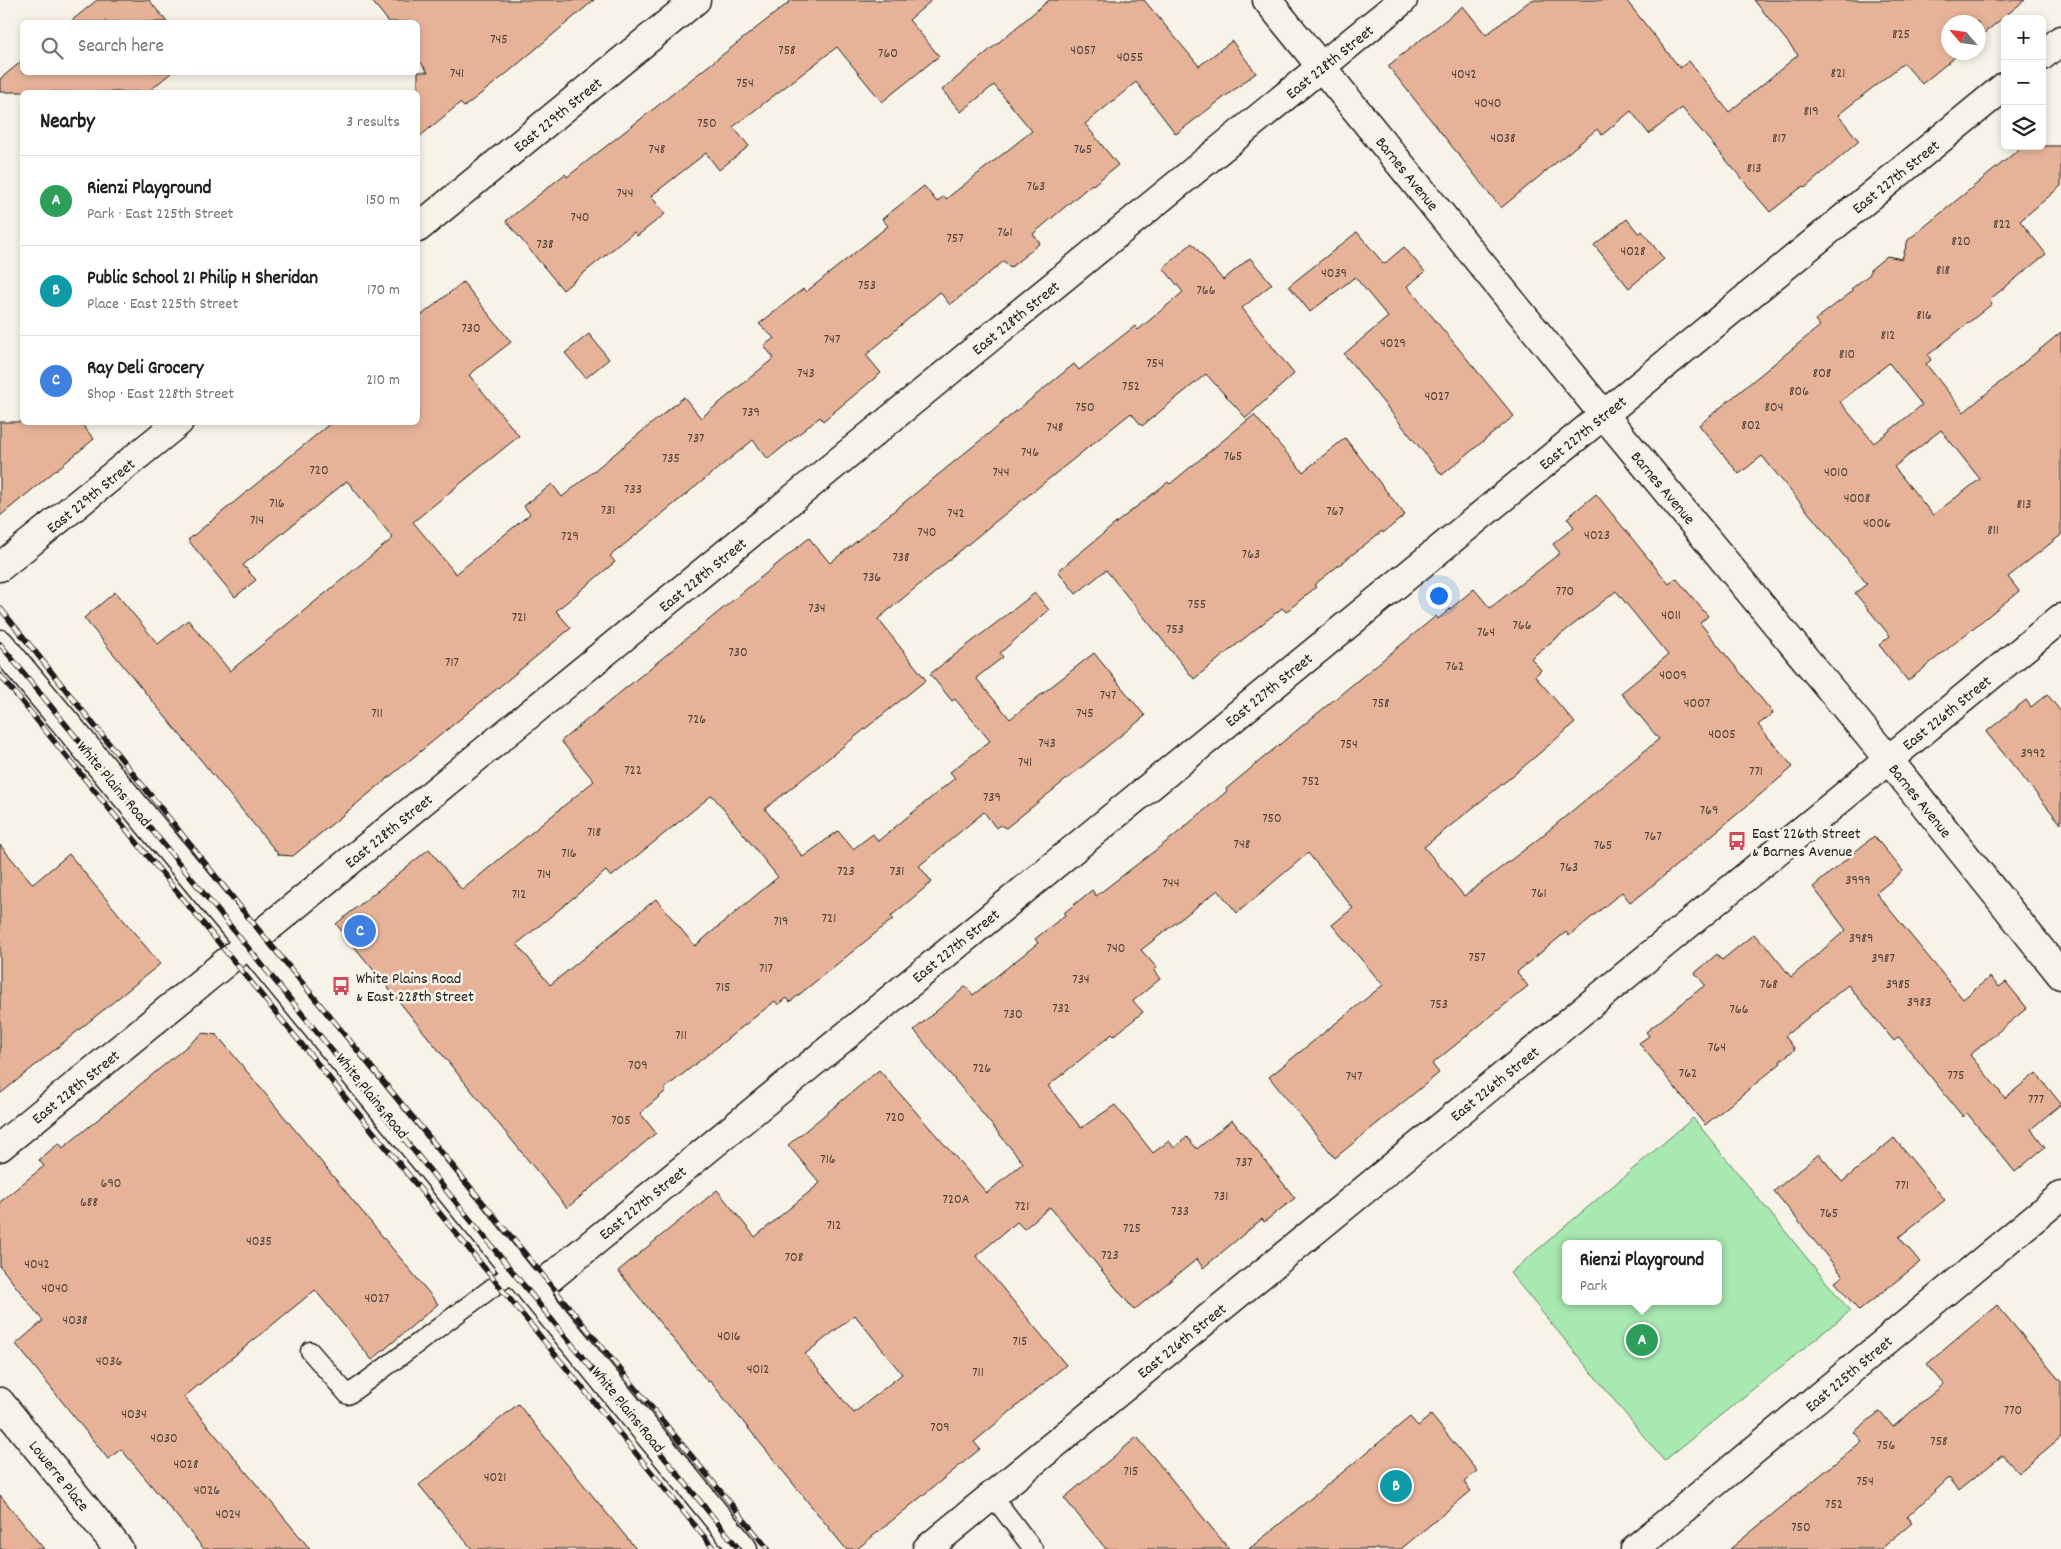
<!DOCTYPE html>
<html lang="en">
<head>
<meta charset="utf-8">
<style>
	:root { --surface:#fff; --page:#f6f6f6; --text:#202124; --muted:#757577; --line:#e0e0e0; --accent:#7c3aed }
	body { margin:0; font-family:Dekko,sans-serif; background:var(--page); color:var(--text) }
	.controls { position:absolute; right:15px; top:15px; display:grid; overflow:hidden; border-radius:8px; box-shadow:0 2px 8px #0003 }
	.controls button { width:45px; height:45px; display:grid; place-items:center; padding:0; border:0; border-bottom:1px solid var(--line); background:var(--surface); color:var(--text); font:25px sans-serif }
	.compass { position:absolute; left:1941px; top:15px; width:45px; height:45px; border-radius:50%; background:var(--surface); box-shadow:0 2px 8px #0003; rotate:298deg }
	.you { position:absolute; left:1438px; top:595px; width:18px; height:18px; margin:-12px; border:4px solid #fff; border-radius:50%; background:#1a73e8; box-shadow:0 0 0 8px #1a73e833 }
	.badge { display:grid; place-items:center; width:32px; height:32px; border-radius:50%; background:var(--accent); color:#fff; font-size:16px; font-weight:700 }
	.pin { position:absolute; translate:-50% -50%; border:2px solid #fff; box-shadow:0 1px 5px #0006 }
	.popup { position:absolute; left:1562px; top:1240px; width:160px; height:65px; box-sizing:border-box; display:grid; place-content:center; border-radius:8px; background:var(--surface); filter:drop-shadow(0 1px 4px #0005); font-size:16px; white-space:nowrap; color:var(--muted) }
	.popup b { font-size:19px; color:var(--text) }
	.popup::after { content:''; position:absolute; left:50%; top:100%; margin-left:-10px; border:10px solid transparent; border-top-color:var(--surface) }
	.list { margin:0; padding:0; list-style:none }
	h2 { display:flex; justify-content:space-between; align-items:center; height:65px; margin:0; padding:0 20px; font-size:21px }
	h2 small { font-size:16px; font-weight:400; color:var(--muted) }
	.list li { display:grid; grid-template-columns:32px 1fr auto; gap:15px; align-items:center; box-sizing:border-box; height:90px; padding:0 20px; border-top:1px solid var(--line) }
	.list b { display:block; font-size:19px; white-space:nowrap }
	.list p { margin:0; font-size:16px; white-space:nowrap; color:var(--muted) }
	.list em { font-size:16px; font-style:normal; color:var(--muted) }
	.icon { flex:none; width:28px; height:28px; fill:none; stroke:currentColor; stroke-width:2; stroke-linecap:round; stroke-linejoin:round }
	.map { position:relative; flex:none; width:2061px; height:1549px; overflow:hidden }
	.search { position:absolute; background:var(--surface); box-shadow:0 2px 8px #0003; left:20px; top:20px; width:400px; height:55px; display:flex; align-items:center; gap:12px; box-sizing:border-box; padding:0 18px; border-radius:8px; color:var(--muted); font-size:19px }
	.panel { position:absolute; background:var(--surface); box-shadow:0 2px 8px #0003; left:20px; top:90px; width:400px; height:335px; border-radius:8px }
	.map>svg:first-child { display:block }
</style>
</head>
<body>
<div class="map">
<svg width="2061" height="1549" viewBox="0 0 2061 1549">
	<rect width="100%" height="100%" fill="#f7f3e8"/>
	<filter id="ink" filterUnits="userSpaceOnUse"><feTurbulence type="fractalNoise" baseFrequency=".02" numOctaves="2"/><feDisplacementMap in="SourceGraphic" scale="10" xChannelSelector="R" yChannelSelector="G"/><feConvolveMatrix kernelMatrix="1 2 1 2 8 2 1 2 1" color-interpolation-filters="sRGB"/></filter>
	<g filter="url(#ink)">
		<path fill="#a8e8b1" stroke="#628266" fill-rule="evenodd" d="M1693,1118L1850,1311L1664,1461L1510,1273ZM1566,1244H1718V1301H1566Z"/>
		<g fill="#e6b399" stroke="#1c1c1c" fill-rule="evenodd">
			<polygon points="97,0 149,0 167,22 70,22"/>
			<polygon points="371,0 594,0 506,74 464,107 460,103 418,138 418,72 428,72 418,59 418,22 389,22"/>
			<polygon points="792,0 932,0 909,20 939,56 882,102 837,47 733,127 749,146 719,170 706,153 651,196 665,214 637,236 634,232 563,290 506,221 565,174 567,177"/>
			<polygon points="1049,0 1144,0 1199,66 1232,41 1256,73 1176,134 1136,82 1085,124 1118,165 1093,185 1092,184 1033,234 1040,243 1010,268 1004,261 950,305 940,292 866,355 881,373 823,421 820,417 768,459 753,440 610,556 615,562 556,611 571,628 293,856 279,855 84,618 115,592 158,644 188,620 230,671 393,538 347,481 243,565 256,580 235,597 188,540 332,422 418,422 418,318 463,282 511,342 469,375 519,436 413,522 456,574 530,514 524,506 552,484 562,497 684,397 701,418 774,358 764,346 774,338 759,324 803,289 806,292 888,226 882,219 924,186 937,202 944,196 946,199 1032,131 994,85 961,112 942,90"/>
			<polygon points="1531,0 1626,0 1680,68 1689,61 1729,112 1798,55 1754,0 2025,0 1978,38 1978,22 1948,22 1948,52 1961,52 1922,84 1904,63 1838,115 1859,141 1805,188 1803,186 1770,212 1682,108 1649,134 1631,111 1602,135 1597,129 1501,208 1388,66 1463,6 1486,35"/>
			<polygon points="22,61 22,72 172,72 148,92 0,92 0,79"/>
			<path d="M2023,146H2061V186L2020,221L2046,254L1989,300L1992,304L1928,355L1931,360L1926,364L1964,412L2061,332V535L2008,577L2019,591L1908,681L1879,645L1890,636L1855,593L1867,584L1762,456L1739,474L1699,425L1820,326L1815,320L1853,291L1851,289L1870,274V270L1887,256L1902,259L1908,240ZM1889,363L1922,405L1874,443L1840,402ZM1941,430L1980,479L1933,515L1894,467Z"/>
			<polygon points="1627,219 1639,234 1642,231 1664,259 1629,288 1594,245"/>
			<polygon points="1357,232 1384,264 1404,247 1425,272 1407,286 1514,416 1442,475 1344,354 1388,317 1355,277 1310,312 1289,286"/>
			<path d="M1192,243L1223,280L1250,258L1272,284L1242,308L1294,374L1246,418L1206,374L1142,426L1131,413L990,526L878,619L926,680L765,809L803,857L838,831L853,849L873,834L878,841L955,778L950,772L990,741L955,699L952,701L930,674L1035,593L1049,610L1000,653L1003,657L976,678L1010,719L1094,653L1145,716L1006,828L1000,825L996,828L984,812L919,866L932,882L891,916L893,919L790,1002L787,998L778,1005L775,1001L664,1089L666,1091L640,1113L656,1133L567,1208L336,924L429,849L462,890L594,781L561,741L809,538L830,563L1074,364L1079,370L1135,326L1138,330L1183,292L1163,268ZM712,795L778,877L695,946L656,899L550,985L517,944L606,871L611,877Z"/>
			<polygon points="589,334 609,359 586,378 565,353"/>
			<polygon points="1254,415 1303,472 1345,438 1405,515 1383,533 1382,531 1314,585 1316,587 1286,612 1282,608 1194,679 1106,570 1076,594 1058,571 1121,519 1168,482 1170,484"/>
			<polygon points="0,422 80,422 94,439 0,516"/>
			<path d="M1596,494L1669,584L1676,578L1708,616L1700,623L1773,713L1758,725L1793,767L1641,895L1630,902L1622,892L1569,936L1566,932L1517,972L1528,986L1432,1064L1439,1073L1335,1158L1269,1077L1383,985L1332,925L1353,908L1308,853L1237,913L1218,890L1141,950L1157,968L1154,971L1160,979L1133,1001L1143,1012L1114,1036L1112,1034L1048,1086L1081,1128L1115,1105L1153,1153L1169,1141L1174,1148L1187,1137L1197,1149L1232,1120L1295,1198L1264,1222L1262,1219L1203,1268L1197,1259L1134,1310L1050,1207L1024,1229L1017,1222L976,1256L1066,1365L974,1442L980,1449L857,1549H846L710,1381L708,1382L618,1271L717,1190L755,1237L820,1183L788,1145L879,1070L987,1193L1023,1163L914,1030L966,986L973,995L1038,943L1035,939L1065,915L1064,913L1092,890L1096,896L1174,836L1227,791L1226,789L1268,754L1436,616L1438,619L1474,589L1490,608L1560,553L1553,544L1574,527L1567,518ZM1616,591L1668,655L1621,693L1659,739L1537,840L1464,896L1424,847L1516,773L1575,723L1535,676L1541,670L1531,658ZM855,1315L902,1374L854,1413L805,1354Z"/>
			<polygon points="2047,694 2061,712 2061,824 1986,732 2026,700 2031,707"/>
			<polygon points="1874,836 1903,871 1876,893 1963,999 1990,977 1999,987 2006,982 2027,1008 1970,1055 2005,1098 2036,1073 2061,1104 2031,1129 2045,1147 2015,1172 1967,1113 1963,1117 1899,1037 1894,1041 1848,985 1785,1036 1795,1049 1780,1061 1781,1063 1705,1125 1639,1043 1649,1036 1646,1032 1705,985 1695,973 1717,954 1722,960 1754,934 1762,943 1763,942 1791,977 1846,930 1813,887"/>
			<polygon points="0,845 33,884 69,854 160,964 0,1094"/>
			<polygon points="203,1033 217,1035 438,1304 372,1360 315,1290 184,1397 310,1549 204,1549 121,1449 108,1459 16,1344 43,1321 0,1266 0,1202 44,1166 39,1160 59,1143 63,1148"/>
			<polygon points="1894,1138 1945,1200 1899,1237 1920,1262 1859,1311 1835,1282 1843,1276 1774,1191 1819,1154 1842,1182"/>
			<polygon points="1997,1305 2061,1382 2061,1437 2018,1473 2003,1455 1959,1490 1949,1478 1907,1517 1912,1523 1881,1549 1730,1549 1862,1441 1854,1432 1880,1411 1893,1427 1944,1384 1927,1364"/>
			<polygon points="518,1404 570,1468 636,1549 472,1549 419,1485"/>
			<polygon points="1431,1415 1477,1471 1464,1482 1471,1491 1401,1549 1249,1549 1410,1417 1418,1426"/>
			<polygon points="1137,1437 1229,1549 1106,1549 1064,1498"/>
			<polygon points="0,1495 44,1549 0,1549"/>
		</g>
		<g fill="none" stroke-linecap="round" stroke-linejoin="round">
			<g stroke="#1c1c1c" stroke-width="21">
				<g id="service">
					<polyline points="310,1351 348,1395 516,1270"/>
					<polyline points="992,1495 1033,1549"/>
				</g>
			</g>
			<g stroke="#1c1c1c" stroke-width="31">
				<g id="minor">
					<polyline points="2042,56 2061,40"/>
					<polyline points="418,228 696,0"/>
					<polyline points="0,567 179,422"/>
					<polyline points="0,1147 1403,0"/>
					<polyline points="533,1292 2005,86"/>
					<polyline points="0,1402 119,1549"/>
					<polyline points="927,1549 2061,618"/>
					<polyline points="1635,1549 2061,1196"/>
				</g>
			</g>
			<g stroke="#1c1c1c" stroke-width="31">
				<polyline id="tertiary" points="1267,0 1603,414 1888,759 2061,975"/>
			</g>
			<g stroke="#1c1c1c" stroke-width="31">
				<polyline id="secondary" points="0,644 249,944 743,1549"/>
			</g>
			<use href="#service" stroke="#f7f3e8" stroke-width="18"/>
			<use href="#minor" stroke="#f7f3e8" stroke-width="28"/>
			<use href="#tertiary" stroke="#f7f3e8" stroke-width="28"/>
			<use href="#secondary" stroke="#f7f3e8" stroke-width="28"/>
			<g stroke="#1c1c1c" stroke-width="5.5">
				<g id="rail">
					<polyline points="0,608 262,934 768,1549"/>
					<polyline points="0,644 739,1549"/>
					<polyline points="0,675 714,1549"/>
				</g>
			</g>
			<use href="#rail" stroke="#f7f3e8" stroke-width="4" stroke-dasharray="11" stroke-linecap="butt"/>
		</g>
	</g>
	<defs>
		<g id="bus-bare" transform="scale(1.5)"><path d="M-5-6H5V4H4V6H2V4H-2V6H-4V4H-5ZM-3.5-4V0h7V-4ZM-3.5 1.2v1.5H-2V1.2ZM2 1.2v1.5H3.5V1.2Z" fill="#d1495b" stroke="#f7f3e8" stroke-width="2.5" paint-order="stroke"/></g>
	</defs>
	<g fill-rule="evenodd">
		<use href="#bus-bare" x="1737" y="841"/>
		<use href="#bus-bare" x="341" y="986"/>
	</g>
	<g text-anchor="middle" stroke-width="5" stroke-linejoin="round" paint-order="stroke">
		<g font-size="14" fill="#4e423b">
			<text x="1901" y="38">825</text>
			<text x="499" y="43">745</text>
			<text x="787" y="54">758</text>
			<text x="1083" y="54">4057</text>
			<text x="888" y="57">760</text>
			<text x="1130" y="61">4055</text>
			<text x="457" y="77">741</text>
			<text x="1838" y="77">821</text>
			<text x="1464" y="78">4042</text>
			<text x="745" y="87">754</text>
			<text x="1488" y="107">4040</text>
			<text x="1811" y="115">819</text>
			<text x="707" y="127">750</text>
			<text x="1503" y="142">4038</text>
			<text x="1779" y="142">817</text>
			<text x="657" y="153">748</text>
			<text x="1083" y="153">765</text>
			<text x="1754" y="172">813</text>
			<text x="1036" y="190">763</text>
			<text x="625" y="197">744</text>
			<text x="580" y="221">740</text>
			<text x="2002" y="228">822</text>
			<text x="1005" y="236">761</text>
			<text x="955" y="242">757</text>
			<text x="1961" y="245">820</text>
			<text x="545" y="248">738</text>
			<text x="1633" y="255">4028</text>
			<text x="1943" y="274">818</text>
			<text x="1334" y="277">4039</text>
			<text x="867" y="289">753</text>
			<text x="1206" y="294">766</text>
			<text x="1924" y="319">816</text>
			<text x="471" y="332">730</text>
			<text x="1888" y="339">812</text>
			<text x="832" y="343">747</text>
			<text x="1393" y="347">4029</text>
			<text x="1847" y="358">810</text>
			<text x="1155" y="367">754</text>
			<text x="806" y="377">743</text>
			<text x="1822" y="377">808</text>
			<text x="1131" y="390">752</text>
			<text x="1799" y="395">806</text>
			<text x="1437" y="400">4027</text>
			<text x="1085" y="411">750</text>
			<text x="1774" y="411">804</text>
			<text x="751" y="416">739</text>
			<text x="1751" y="429">802</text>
			<text x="1055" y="431">748</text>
			<text x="696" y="442">737</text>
			<text x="1030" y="456">746</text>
			<text x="1233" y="460">765</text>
			<text x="671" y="462">735</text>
			<text x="319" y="474">720</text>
			<text x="1001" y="476">744</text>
			<text x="1836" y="476">4010</text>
			<text x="633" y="493">733</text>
			<text x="1857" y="502">4008</text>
			<text x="277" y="507">716</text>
			<text x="2024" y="508">813</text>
			<text x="608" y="514">731</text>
			<text x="1335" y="515">767</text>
			<text x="956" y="517">742</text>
			<text x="257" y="524">714</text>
			<text x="1877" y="527">4006</text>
			<text x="1993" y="534">811</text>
			<text x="927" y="536">740</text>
			<text x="1597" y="539">4023</text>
			<text x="570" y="540">729</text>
			<text x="1251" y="558">763</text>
			<text x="901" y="561">738</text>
			<text x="872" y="581">736</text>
			<text x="1565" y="595">770</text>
			<text x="1197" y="608">755</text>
			<text x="817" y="612">734</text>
			<text x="1671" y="619">4011</text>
			<text x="519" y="621">721</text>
			<text x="1522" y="629">766</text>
			<text x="1175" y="633">753</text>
			<text x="1486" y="636">764</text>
			<text x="738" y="656">730</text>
			<text x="452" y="666">717</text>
			<text x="1455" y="670">762</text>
			<text x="1673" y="679">4009</text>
			<text x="1108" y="699">747</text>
			<text x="1381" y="707">758</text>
			<text x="1697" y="707">4007</text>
			<text x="377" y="717">711</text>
			<text x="1085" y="717">745</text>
			<text x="697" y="723">726</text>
			<text x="1722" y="738">4005</text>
			<text x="1047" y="747">743</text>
			<text x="1349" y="748">754</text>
			<text x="2033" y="757">3992</text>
			<text x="1025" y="766">741</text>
			<text x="633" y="774">722</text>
			<text x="1756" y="775">771</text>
			<text x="1311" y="785">752</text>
			<text x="992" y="801">739</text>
			<text x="1709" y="814">769</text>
			<text x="1272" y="822">750</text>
			<text x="594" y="836">718</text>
			<text x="1653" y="840">767</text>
			<text x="1242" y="848">748</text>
			<text x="1603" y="849">765</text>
			<text x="569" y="857">716</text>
			<text x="1569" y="871">763</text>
			<text x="846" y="875">723</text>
			<text x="897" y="875">731</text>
			<text x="544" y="878">714</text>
			<text x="1858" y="884">3999</text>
			<text x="1171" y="887">744</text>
			<text x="1539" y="897">761</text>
			<text x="519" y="898">712</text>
			<text x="829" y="922">721</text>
			<text x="781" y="925">719</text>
			<text x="1861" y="942">3989</text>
			<text x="1116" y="952">740</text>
			<text x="1477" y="961">757</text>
			<text x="1883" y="962">3987</text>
			<text x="766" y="972">717</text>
			<text x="1081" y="983">734</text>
			<text x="1769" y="988">768</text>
			<text x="1898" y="988">3985</text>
			<text x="723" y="991">715</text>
			<text x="1919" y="1006">3983</text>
			<text x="1439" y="1008">753</text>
			<text x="1061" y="1012">732</text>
			<text x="1739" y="1013">766</text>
			<text x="1013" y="1018">730</text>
			<text x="681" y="1039">711</text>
			<text x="1717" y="1051">764</text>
			<text x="638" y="1069">709</text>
			<text x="982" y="1072">726</text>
			<text x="1688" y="1077">762</text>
			<text x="1956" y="1079">775</text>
			<text x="1354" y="1080">747</text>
			<text x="2036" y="1103">777</text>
			<text x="895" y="1121">720</text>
			<text x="621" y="1124">705</text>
			<text x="828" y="1163">716</text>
			<text x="1244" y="1166">737</text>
			<text x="111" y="1187">690</text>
			<text x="1902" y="1189">771</text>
			<text x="1221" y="1200">731</text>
			<text x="956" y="1203">720A</text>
			<text x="89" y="1206">688</text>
			<text x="1022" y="1210">721</text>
			<text x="1180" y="1215">733</text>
			<text x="1829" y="1217">765</text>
			<text x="834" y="1229">712</text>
			<text x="1132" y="1232">725</text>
			<text x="259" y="1245">4035</text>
			<text x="1110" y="1259">723</text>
			<text x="794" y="1261">708</text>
			<text x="37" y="1268">4042</text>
			<text x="55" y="1292">4040</text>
			<text x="377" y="1302">4027</text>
			<text x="75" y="1324">4038</text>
			<text x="729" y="1340">4016</text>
			<text x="1020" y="1345">715</text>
			<text x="109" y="1365">4036</text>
			<text x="758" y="1373">4012</text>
			<text x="978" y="1376">711</text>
			<text x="2013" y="1414">770</text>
			<text x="134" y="1418">4034</text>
			<text x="940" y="1431">709</text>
			<text x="164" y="1442">4030</text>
			<text x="1939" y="1445">758</text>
			<text x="1886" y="1449">756</text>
			<text x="186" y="1468">4028</text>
			<text x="1131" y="1475">715</text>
			<text x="495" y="1481">4021</text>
			<text x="1865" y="1485">754</text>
			<text x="207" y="1494">4026</text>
			<text x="1834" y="1508">752</text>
			<text x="228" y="1518">4024</text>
			<text x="1801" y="1531">750</text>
		</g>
		<g font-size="16" fill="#1c1c1c" stroke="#f7f3e8">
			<text transform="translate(1329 61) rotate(-39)" y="6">East 228th Street</text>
			<text transform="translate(557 114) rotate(-39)" y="6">East 229th Street</text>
			<text transform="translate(1408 173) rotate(51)" y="6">Barnes Avenue</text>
			<text transform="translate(1895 176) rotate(-39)" y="6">East 227th Street</text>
			<text transform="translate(1015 317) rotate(-39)" y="6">East 228th Street</text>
			<text transform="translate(1582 432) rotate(-39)" y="6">East 227th Street</text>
			<text transform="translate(1664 487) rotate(50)" y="6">Barnes Avenue</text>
			<text transform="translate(90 495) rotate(-39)" y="6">East 229th Street</text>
			<text transform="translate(702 574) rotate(-39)" y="6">East 228th Street</text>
			<text transform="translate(1268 689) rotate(-39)" y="6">East 227th Street</text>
			<text transform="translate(1946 712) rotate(-39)" y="6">East 226th Street</text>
			<text transform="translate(115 783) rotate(50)" y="6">White Plains Road</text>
			<text transform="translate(1921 800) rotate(51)" y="6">Barnes Avenue</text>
			<text transform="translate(388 830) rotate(-39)" y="6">East 228th Street</text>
			<text transform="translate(955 945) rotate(-39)" y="6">East 227th Street</text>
			<text transform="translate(1494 1083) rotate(-39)" y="6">East 226th Street</text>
			<text transform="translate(75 1086) rotate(-39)" y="6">East 228th Street</text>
			<text transform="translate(373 1095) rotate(51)" y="6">White Plains Road</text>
			<text transform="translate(642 1202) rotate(-39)" y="6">East 227th Street</text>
			<text transform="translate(1181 1340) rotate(-39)" y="6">East 226th Street</text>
			<text transform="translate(1848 1373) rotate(-40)" y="6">East 225th Street</text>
			<text transform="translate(629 1409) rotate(51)" y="6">White Plains Road</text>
			<text transform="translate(60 1475) rotate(51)" y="6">Lowerre Place</text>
		</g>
		<g font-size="16" fill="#1c1c1c" stroke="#f7f3e8" text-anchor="start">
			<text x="1752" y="838">East 226th Street<tspan x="1752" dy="18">&amp; Barnes Avenue</tspan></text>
			<text x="356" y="983">White Plains Road<tspan x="356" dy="18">&amp; East 228th Street</tspan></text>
		</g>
	</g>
</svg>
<div class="controls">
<button>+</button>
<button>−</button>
<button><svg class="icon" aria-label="layers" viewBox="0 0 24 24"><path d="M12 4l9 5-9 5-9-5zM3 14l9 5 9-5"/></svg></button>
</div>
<svg class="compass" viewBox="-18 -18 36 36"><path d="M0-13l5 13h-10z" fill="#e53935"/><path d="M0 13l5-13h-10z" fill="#757577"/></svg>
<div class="you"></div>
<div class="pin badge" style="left:1642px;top:1340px;background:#2e9e5b">A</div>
<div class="popup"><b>Rienzi Playground</b>Park</div>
<div class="pin badge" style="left:1396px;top:1486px;background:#0f9aa8">B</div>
<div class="pin badge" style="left:360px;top:931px;background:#3f7fe0">C</div>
<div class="search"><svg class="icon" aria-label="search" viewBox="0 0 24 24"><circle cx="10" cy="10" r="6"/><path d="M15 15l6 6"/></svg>Search here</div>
<section class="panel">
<h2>Nearby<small>3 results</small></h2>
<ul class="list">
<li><span class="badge" style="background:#2e9e5b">A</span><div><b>Rienzi Playground</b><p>Park · East 225th Street</p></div><em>150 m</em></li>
<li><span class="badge" style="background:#0f9aa8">B</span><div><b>Public School 21 Philip H Sheridan</b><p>Place · East 225th Street</p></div><em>170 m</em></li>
<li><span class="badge" style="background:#3f7fe0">C</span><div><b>Ray Deli Grocery</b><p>Shop · East 228th Street</p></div><em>210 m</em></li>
</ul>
</section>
</div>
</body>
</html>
